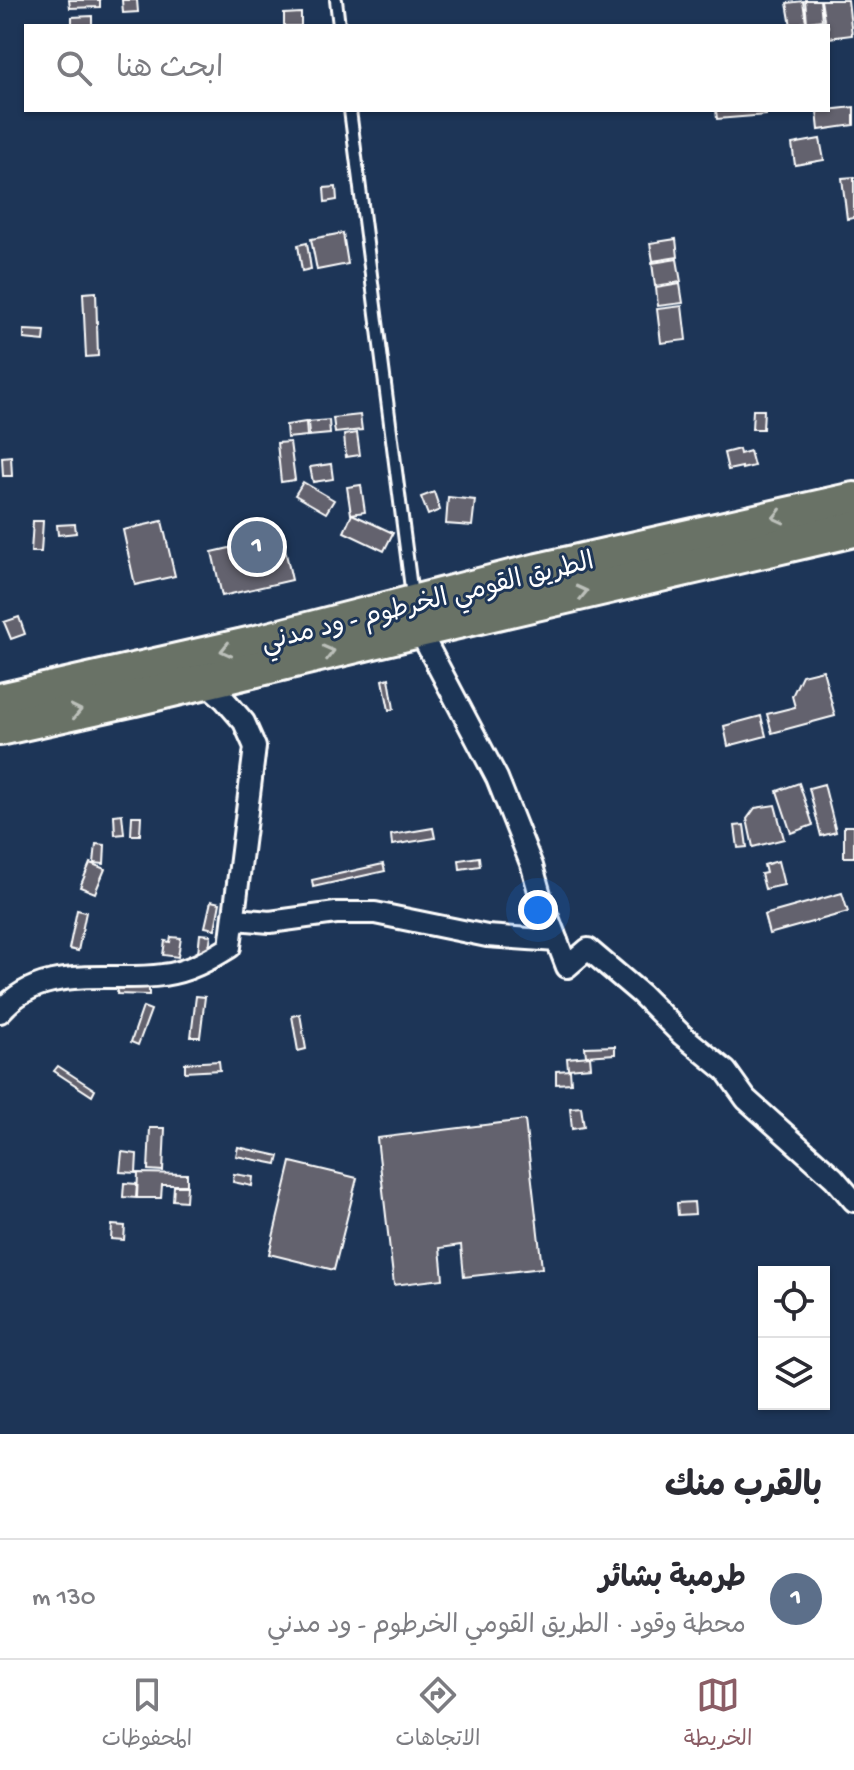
<!DOCTYPE html>
<html lang="ar">
<head>
<meta charset="utf-8">
<style>
	:root { --surface:#fff; --page:#f2f2f3; --text:#2b2b33; --muted:#7c7c81; --line:#e1e1e2; --accent:#8a5d65 }
	body { margin:0; font-family:"Gochi Hand","Playpen Sans Arabic",sans-serif; background:var(--page); color:var(--text); direction:rtl }
	.controls { position:absolute; right:24px; bottom:24px; display:grid; overflow:hidden; border-radius:0px; box-shadow:0 2px 6px #0004 }
	.controls button { width:72px; height:72px; display:grid; place-items:center; padding:0; border:0; border-bottom:2px solid var(--line); background:var(--surface); color:var(--text); font:40px sans-serif }
	.you { position:absolute; left:538px; top:910px; width:28px; height:28px; margin:-20px; border:6px solid #fff; border-radius:50%; background:#1a73e8; box-shadow:0 0 0 12px #1a73e833 }
	.badge { display:grid; place-items:center; width:52px; height:52px; border-radius:50%; background:var(--accent); color:#fff; font-size:26px; font-weight:700 }
	.pin { position:absolute; translate:-50% -50%; border:4px solid #fff; box-shadow:0 2px 8px #0006 }
	.list { margin:0; padding:0; list-style:none }
	h2 { display:flex; justify-content:space-between; align-items:center; height:104px; margin:0; padding:0 32px; font-size:34px }
	h2 small { font-size:26px; font-weight:400; color:var(--muted) }
	.list li { display:grid; grid-template-columns:52px 1fr auto; gap:24px; align-items:center; box-sizing:border-box; height:120px; padding:0 32px; border-top:2px solid var(--line) }
	.list b { display:block; font-size:30px; white-space:nowrap }
	.list p { margin:0; font-size:26px; white-space:nowrap; color:var(--muted) }
	.list em { font-size:26px; font-style:normal; color:var(--muted) }
	.icon { flex:none; width:44px; height:44px; fill:none; stroke:currentColor; stroke-width:2; stroke-linecap:round; stroke-linejoin:round }
	.map { position:relative; flex:none; width:854px; height:1434px; overflow:hidden; direction:ltr }
	.search { position:absolute; background:var(--surface); box-shadow:0 2px 6px #0004; left:24px; right:24px; top:24px; height:88px; display:flex; align-items:center; gap:20px; box-sizing:border-box; padding:0 28px; border-radius:0px; color:var(--muted); font-size:30px }
	.sheet { height:224px; background:var(--surface) }
	nav { display:flex; justify-content:space-around; align-items:center; box-sizing:border-box; height:112px; border-top:2px solid var(--line); background:var(--surface); font-size:22px; color:var(--muted) }
	nav a { display:grid; justify-items:center; gap:4px }
	nav .on { color:var(--accent) }
	.map>svg:first-child { display:block }
</style>
</head>
<body>
<div class="map">
<svg width="854" height="1434" viewBox="0 0 854 1434">
	<rect width="100%" height="100%" fill="#1d3557"/>
	<filter id="ink" filterUnits="userSpaceOnUse"><feTurbulence type="fractalNoise" baseFrequency=".0125" numOctaves="2"/><feDisplacementMap in="SourceGraphic" scale="16" xChannelSelector="R" yChannelSelector="G"/><feConvolveMatrix kernelMatrix="1 2 1 2 8 2 1 2 1" color-interpolation-filters="sRGB"/></filter>
	<g filter="url(#ink)">
		<g fill="#64626e" stroke="#fff" stroke-width="2">
			<polygon points="69,0 100,0 100,7 70,8"/>
			<polygon points="122,0 137,0 138,12 123,13"/>
			<polygon points="805,0 820,0 822,20 807,22"/>
			<polygon points="821,0 848,0 852,35 828,38 828,26 825,26"/>
			<polygon points="803,1 806,22 800,23 800,26 791,26 787,3"/>
			<polygon points="301,13 301,26 284,26 284,14"/>
			<polygon points="92,16 92,26 72,26 72,17"/>
			<polygon points="854,107 854,125 819,130 817,111"/>
			<polygon points="716,110 766,110 766,115 717,119"/>
			<polygon points="820,139 824,160 795,165 792,144"/>
			<polygon points="854,177 854,218 847,219 842,178"/>
			<polygon points="336,187 337,200 325,202 324,188"/>
			<polygon points="343,233 348,264 317,270 311,239"/>
			<polygon points="676,239 678,257 653,261 650,243"/>
			<polygon points="307,243 311,269 302,271 298,245"/>
			<polygon points="677,259 681,282 655,286 652,263"/>
			<polygon points="680,284 683,303 658,306 656,288"/>
			<polygon points="96,292 98,356 86,357 83,293"/>
			<polygon points="682,306 686,340 661,343 657,309"/>
			<polygon points="24,330 45,331 44,341 24,339"/>
			<polygon points="753,410 764,410 763,429 752,429"/>
			<polygon points="360,415 362,430 335,433 333,418"/>
			<polygon points="329,420 330,434 309,436 308,422"/>
			<polygon points="306,422 307,436 287,438 286,425"/>
			<polygon points="357,433 360,455 346,457 344,435"/>
			<polygon points="290,442 295,480 281,482 277,443"/>
			<polygon points="739,449 740,454 750,451 754,466 742,469 742,467 728,470 724,453"/>
			<polygon points="11,456 12,476 3,476 2,457"/>
			<polygon points="331,464 333,479 313,482 310,467"/>
			<polygon points="303,482 334,500 326,513 295,495"/>
			<polygon points="361,485 365,512 351,514 347,487"/>
			<polygon points="434,492 440,510 428,515 421,497"/>
			<polygon points="448,497 475,500 472,526 446,524"/>
			<polygon points="352,514 393,533 384,551 344,532"/>
			<polygon points="33,521 43,521 41,552 31,552"/>
			<polygon points="162,521 175,576 135,585 123,530"/>
			<polygon points="75,524 76,533 58,535 57,525"/>
			<polygon points="282,536 292,580 222,596 212,552"/>
			<polygon points="19,617 25,634 11,639 4,622"/>
			<polygon points="823,670 835,716 772,733 767,714 795,707 792,696 802,675"/>
			<polygon points="389,678 394,709 389,710 383,680"/>
			<polygon points="761,716 766,736 728,746 724,726"/>
			<polygon points="799,783 813,825 791,833 777,791"/>
			<polygon points="824,784 836,832 821,836 809,788"/>
			<polygon points="775,805 784,839 753,847 747,819 755,808"/>
			<polygon points="122,814 124,834 115,835 114,815"/>
			<polygon points="132,816 141,816 140,835 131,835"/>
			<polygon points="744,825 747,847 738,848 735,826"/>
			<rect x="844" y="826" width="10" height="31"/>
			<polygon points="433,828 435,838 392,845 391,835"/>
			<polygon points="96,844 105,845 104,864 94,863"/>
			<polygon points="479,857 480,866 460,869 459,860"/>
			<polygon points="778,861 784,885 765,889 761,874 766,873 764,865"/>
			<polygon points="90,863 105,869 95,893 80,887"/>
			<polygon points="383,864 385,871 313,887 312,880"/>
			<polygon points="842,893 848,912 769,934 764,915"/>
			<polygon points="211,901 220,903 215,929 205,927"/>
			<polygon points="77,910 86,912 78,951 69,949"/>
			<polygon points="200,934 211,935 208,955 198,953"/>
			<polygon points="171,937 181,938 178,957 163,955 165,941 170,942"/>
			<polygon points="118,987 149,987 149,995 117,994"/>
			<polygon points="196,996 205,997 200,1037 191,1037"/>
			<polygon points="143,1007 151,1010 138,1045 131,1042"/>
			<polygon points="300,1014 306,1049 298,1051 292,1016"/>
			<polygon points="615,1046 615,1054 586,1056 585,1047"/>
			<polygon points="590,1056 591,1067 568,1069 567,1058"/>
			<polygon points="219,1061 220,1070 185,1072 185,1063"/>
			<polygon points="58,1066 95,1090 92,1096 54,1071"/>
			<polygon points="570,1070 571,1083 556,1084 556,1071"/>
			<polygon points="581,1107 584,1127 572,1129 570,1108"/>
			<polygon points="525,1120 542,1268 464,1277 461,1245 440,1248 443,1279 394,1285 377,1138"/>
			<polygon points="150,1128 165,1128 163,1171 148,1170"/>
			<polygon points="238,1147 279,1156 277,1164 236,1156"/>
			<polygon points="122,1152 137,1154 136,1173 120,1172"/>
			<polygon points="291,1162 357,1178 334,1270 269,1254"/>
			<polygon points="138,1173 187,1174 187,1185 162,1185 161,1198 137,1198"/>
			<polygon points="234,1174 253,1177 252,1186 233,1182"/>
			<polygon points="124,1183 137,1184 136,1198 123,1197"/>
			<polygon points="174,1186 187,1186 186,1201 173,1200"/>
			<polygon points="694,1202 695,1214 678,1215 677,1203"/>
			<polygon points="112,1225 125,1226 124,1240 111,1239"/>
		</g>
		<g fill="none" stroke-linecap="round" stroke-linejoin="round">
			<g stroke="#fff" stroke-width="16">
				<g id="service">
					<polyline points="336,0 339,26"/>
					<polyline points="350,110 412,596"/>
				</g>
			</g>
			<g stroke="#fff" stroke-width="26">
				<g id="minor">
					<polyline points="417,623 419,630 497,778 532,866 542,902 567,967 588,949 641,994 682,1035 726,1071 746,1099 834,1178 854,1201"/>
					<polyline points="235,919 270,922 336,913 375,913 487,936 557,941"/>
					<path d="M0,1012C42,962 107,983 163,975C188,972 209,960 230,947L255,747L244,722L224,699L205,682"/>
				</g>
			</g>
			<g stroke="#fff" stroke-width="40">
				<g id="trunk">
					<polyline points="0,701 257,643 538,571 854,500"/>
					<polyline points="0,728 135,698 419,630 854,529"/>
				</g>
			</g>
			<use href="#service" stroke="#1d3557" stroke-width="10"/>
			<use href="#minor" stroke="#1d3557" stroke-width="20"/>
			<use href="#trunk" stroke="#697266" stroke-width="34"/>
		</g>
		<defs><path id="oneway-chevron" d="M-2-3.5L2.5 0L-2 3.5" fill="none" stroke-width="1.6" stroke-linecap="round" stroke-linejoin="round" transform="scale(2)"/></defs>
		<g stroke="#bcc0ba">
			<use href="#oneway-chevron" transform="translate(778 517) rotate(167)"/>
			<use href="#oneway-chevron" transform="translate(582 592) rotate(-13)"/>
			<use href="#oneway-chevron" transform="translate(226 650) rotate(167)"/>
			<use href="#oneway-chevron" transform="translate(329 652) rotate(-14)"/>
			<use href="#oneway-chevron" transform="translate(76 711) rotate(-12)"/>
		</g>
	</g>
	<g text-anchor="middle" stroke-width="6" stroke-linejoin="round" paint-order="stroke">
		<g font-size="26" fill="#fff" stroke="#1d3557">
			<text transform="translate(427 600) rotate(-14)" y="9">الطريق القومي الخرطوم - ود مدني</text>
		</g>
	</g>
</svg>
<div class="controls">
<button><svg class="icon" aria-label="locate" viewBox="0 0 24 24"><circle cx="12" cy="12" r="6"/><path d="M12 2v4M12 18v4M2 12h4M18 12h4"/></svg></button>
<button><svg class="icon" aria-label="layers" viewBox="0 0 24 24"><path d="M12 4l9 5-9 5-9-5zM3 14l9 5 9-5"/></svg></button>
</div>
<div class="you"></div>
<div class="pin badge" style="left:257px;top:547px;background:#5c6f8a">1</div>
<div class="search"><svg class="icon" aria-label="search" viewBox="0 0 24 24"><circle cx="10" cy="10" r="6"/><path d="M15 15l6 6"/></svg>ابحث هنا</div>
</div>
<section class="sheet">
<h2>بالقرب منك<small></small></h2>
<ul class="list">
<li><span class="badge" style="background:#5c6f8a">1</span><div><b>طرمبة بشائر</b><p>محطة وقود · الطريق القومي الخرطوم - ود مدني</p></div><em>130 m</em></li>
</ul>
</section>
<nav>
<a class="on"><svg class="icon" aria-label="map" viewBox="0 0 24 24"><path d="M3 6l6-2 6 2 6-2v14l-6 2-6-2-6 2zM9 4v14M15 6v14"/></svg>الخريطة</a>
<a><svg class="icon" aria-label="directions" viewBox="0 0 24 24"><path d="M12 3l9 9-9 9-9-9zM9 14v-3h6M13 9l2 2-2 2"/></svg>الاتجاهات</a>
<a><svg class="icon" aria-label="saved" viewBox="0 0 24 24"><path d="M7 4h10v16l-5-4-5 4z"/></svg>المحفوظات</a>
</nav>
</body>
</html>
